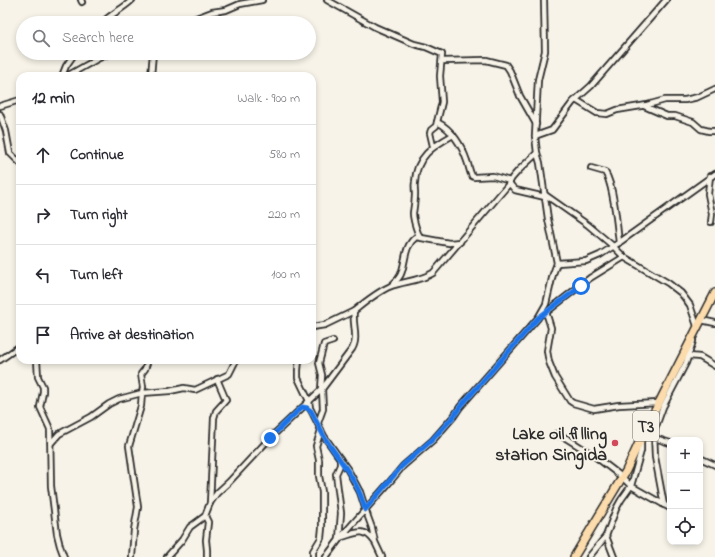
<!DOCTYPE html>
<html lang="en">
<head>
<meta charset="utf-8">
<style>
	:root { --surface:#fff; --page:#f7f7f7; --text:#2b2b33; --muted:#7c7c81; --line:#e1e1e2 }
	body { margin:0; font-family:"Indie Flower",sans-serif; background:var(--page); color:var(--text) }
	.controls { position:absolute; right:12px; bottom:12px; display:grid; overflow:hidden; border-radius:8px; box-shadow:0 2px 6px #0003 }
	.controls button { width:36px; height:36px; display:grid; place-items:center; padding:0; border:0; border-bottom:1px solid var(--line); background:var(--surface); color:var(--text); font:20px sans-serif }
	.stop { position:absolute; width:12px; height:12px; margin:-9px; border:3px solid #1a73e8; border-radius:50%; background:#fff }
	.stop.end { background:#1a73e8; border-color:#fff; box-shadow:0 1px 4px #0008 }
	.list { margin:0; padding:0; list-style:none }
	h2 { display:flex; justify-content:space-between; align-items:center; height:52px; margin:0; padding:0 16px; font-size:17px }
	h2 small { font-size:13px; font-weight:400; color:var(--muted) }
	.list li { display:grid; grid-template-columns:26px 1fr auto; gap:12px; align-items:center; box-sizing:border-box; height:60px; padding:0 16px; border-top:1px solid var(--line) }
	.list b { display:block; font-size:15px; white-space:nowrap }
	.list em { font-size:13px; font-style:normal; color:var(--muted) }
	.icon { flex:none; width:22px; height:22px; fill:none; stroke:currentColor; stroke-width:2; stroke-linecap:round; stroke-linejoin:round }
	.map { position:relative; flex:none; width:715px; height:557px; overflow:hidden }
	.search { position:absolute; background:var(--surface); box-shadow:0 2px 6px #0003; left:16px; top:16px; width:300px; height:44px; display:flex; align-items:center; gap:10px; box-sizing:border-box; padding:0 14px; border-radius:22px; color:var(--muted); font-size:15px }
	.panel { position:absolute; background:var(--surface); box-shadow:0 2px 6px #0003; left:16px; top:72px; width:300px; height:292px; border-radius:12px }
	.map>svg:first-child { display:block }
</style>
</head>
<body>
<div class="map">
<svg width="715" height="557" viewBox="0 0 715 557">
	<rect width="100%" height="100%" fill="#f7f3e8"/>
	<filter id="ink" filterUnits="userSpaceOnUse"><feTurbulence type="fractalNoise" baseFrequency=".025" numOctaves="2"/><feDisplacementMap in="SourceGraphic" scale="8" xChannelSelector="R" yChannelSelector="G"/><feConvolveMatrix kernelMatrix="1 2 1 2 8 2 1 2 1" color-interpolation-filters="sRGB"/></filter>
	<g filter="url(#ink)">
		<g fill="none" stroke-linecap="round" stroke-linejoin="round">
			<g stroke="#2b2b2b" stroke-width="8">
				<g id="minor">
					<polyline points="81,0 82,2"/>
					<polyline points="327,0 375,27 414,44 426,47 442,54 440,76 442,102 436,126 431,130 430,133 433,146"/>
					<path d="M102,23C112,13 123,9 132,0"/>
					<polyline points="183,23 212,12 226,10 240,4 262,0"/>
					<polyline points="442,61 486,60 506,65 510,71 520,96 536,124"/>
					<polyline points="62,76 66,66 75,53"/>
					<polyline points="67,76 99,58 110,53"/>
					<polyline points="151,76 153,53"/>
					<polyline points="576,100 597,113 607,114 617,110 647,105 665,100 685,100 698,97 715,89"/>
					<polyline points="0,106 20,100"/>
					<polyline points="644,106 667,116 675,116 693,122 701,129 709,131 715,131"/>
					<polyline points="0,114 6,131 10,153 20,163"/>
					<path d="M437,122C452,129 462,146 467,161C469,166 469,171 472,176L474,177L493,176L510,181"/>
					<polyline points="535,136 552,130 573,102 591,86 666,0"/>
					<path d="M591,168L605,172C614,186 617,225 619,243"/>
					<polyline points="710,176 708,194 712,214 711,222"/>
					<polyline points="509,183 515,190 545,197"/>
					<polyline points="544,194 588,225 613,246 624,257 668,283 681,293 690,305 697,326"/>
					<path d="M419,236C416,228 413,221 413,213C414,206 415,200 415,194C415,190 414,186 415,182C416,157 433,146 453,135"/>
					<polyline points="557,263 586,261 600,255 620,242 715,174"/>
					<path d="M391,286C395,282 399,279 401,274C406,261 404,246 416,237L449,243L460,242"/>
					<polyline points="546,312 551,328 547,351 549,362 555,377 570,401 573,403 594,409 619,405 658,403"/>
					<polyline points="544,314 590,278 624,257"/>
					<polyline points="701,320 715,323"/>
					<polyline points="312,327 325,325 354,311"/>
					<polyline points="689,356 700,357 715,366"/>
					<polyline points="0,360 20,346"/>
					<polyline points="37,360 38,377 43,387 43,392 40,407 50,429 51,486 57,534 60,546 64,557"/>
					<polyline points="299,360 298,370 298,378 309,401 310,408 324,436 348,470 360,492 368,517 372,528 375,542 382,557"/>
					<polyline points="321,389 322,375 319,363 324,344 333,341"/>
					<polyline points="318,423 323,409 322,389"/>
					<polyline points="556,434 566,438 596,457 622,477 631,486 670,508"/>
					<polyline points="643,434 670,443"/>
					<polyline points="51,443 59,434 91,417 109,404 119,399 142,393 143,387 141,374 145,369 148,360"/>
					<polyline points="700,458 715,465"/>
					<polyline points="210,503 214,418 216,411 226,400 217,379"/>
					<polyline points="664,505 655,457 654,432 663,407 686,363 693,341"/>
					<polyline points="205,516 208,522 206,540 207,550 207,557"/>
					<path d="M342,537C356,533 364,527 374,541"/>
					<polyline points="339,539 341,513 336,474 340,465 340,459"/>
					<polyline points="132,557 134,530 138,507 129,446 141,406 142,393 170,391 184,388 195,390 229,374 236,360"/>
					<path d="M167,557L182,540L190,527L205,516L210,503L217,493L229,482L270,438L322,389L352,349C359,338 352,324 354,311C365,302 377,292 391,286C405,281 420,281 433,273L508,185L512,178L519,170L537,153"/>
					<polyline points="313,557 313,551 321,538 322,528 322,492 319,476 319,460 316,446 321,430"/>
					<polyline points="326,557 341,537 388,484 403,466 433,440 454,416 460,407 538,318 546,304 553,274 557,263 548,219 540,163 537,153 535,136 538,80 545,51 544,0"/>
					<polyline points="589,557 606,536"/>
					<polyline points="614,557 606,536 616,509 621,500 631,486 641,451 641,439"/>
				</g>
			</g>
			<g stroke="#2b2b2b" stroke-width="10">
				<polyline id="highway" points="574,557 626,471 643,434 715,293"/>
			</g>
			<use href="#minor" stroke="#f7f3e8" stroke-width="4.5"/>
			<use href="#highway" stroke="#fcdcac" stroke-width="7"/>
		</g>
	</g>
	<g fill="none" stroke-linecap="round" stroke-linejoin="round" filter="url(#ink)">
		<path stroke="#1a73e8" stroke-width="5" d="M270,438L302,407L307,408L311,411C316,420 320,430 325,438C341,463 359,481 365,510L402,466L432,440L454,416L460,407L538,318L581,286"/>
	</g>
	<circle fill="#d1495b" stroke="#f7f3e8" stroke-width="1.5" cx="615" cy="443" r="4"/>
	<g text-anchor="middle" stroke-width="4" stroke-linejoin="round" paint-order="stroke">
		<rect fill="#f7f3e8" stroke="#686764" stroke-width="1" x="633" y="411" width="26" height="30" rx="3"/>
		<g font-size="17" font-weight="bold" fill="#2b2b2b">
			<text x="646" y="432">T3</text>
		</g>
		<g font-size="18" font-weight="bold" fill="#2b2b2b" stroke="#f7f3e8" text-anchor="end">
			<text x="607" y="439">Lake oil filling<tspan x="607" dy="21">station Singida</tspan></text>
		</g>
	</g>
</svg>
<div class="controls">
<button>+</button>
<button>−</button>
<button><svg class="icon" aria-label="locate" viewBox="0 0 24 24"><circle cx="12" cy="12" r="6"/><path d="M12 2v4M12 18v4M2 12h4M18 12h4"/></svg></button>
</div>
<div class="stop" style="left:581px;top:286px"></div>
<div class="stop end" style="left:270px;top:438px"></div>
<div class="search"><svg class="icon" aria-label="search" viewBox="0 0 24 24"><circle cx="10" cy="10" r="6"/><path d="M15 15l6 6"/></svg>Search here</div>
<section class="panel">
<h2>12 min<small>Walk · 900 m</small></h2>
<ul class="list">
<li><svg class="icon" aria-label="ahead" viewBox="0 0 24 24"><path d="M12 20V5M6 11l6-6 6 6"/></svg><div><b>Continue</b></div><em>580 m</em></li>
<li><svg class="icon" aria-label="right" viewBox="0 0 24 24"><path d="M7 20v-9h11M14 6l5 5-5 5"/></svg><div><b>Turn right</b></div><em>220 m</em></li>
<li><svg class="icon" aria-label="left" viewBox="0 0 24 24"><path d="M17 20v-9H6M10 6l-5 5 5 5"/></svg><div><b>Turn left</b></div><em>100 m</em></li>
<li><svg class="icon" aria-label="arrive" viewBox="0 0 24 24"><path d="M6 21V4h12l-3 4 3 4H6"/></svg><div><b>Arrive at destination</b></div></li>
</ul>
</section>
</div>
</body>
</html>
